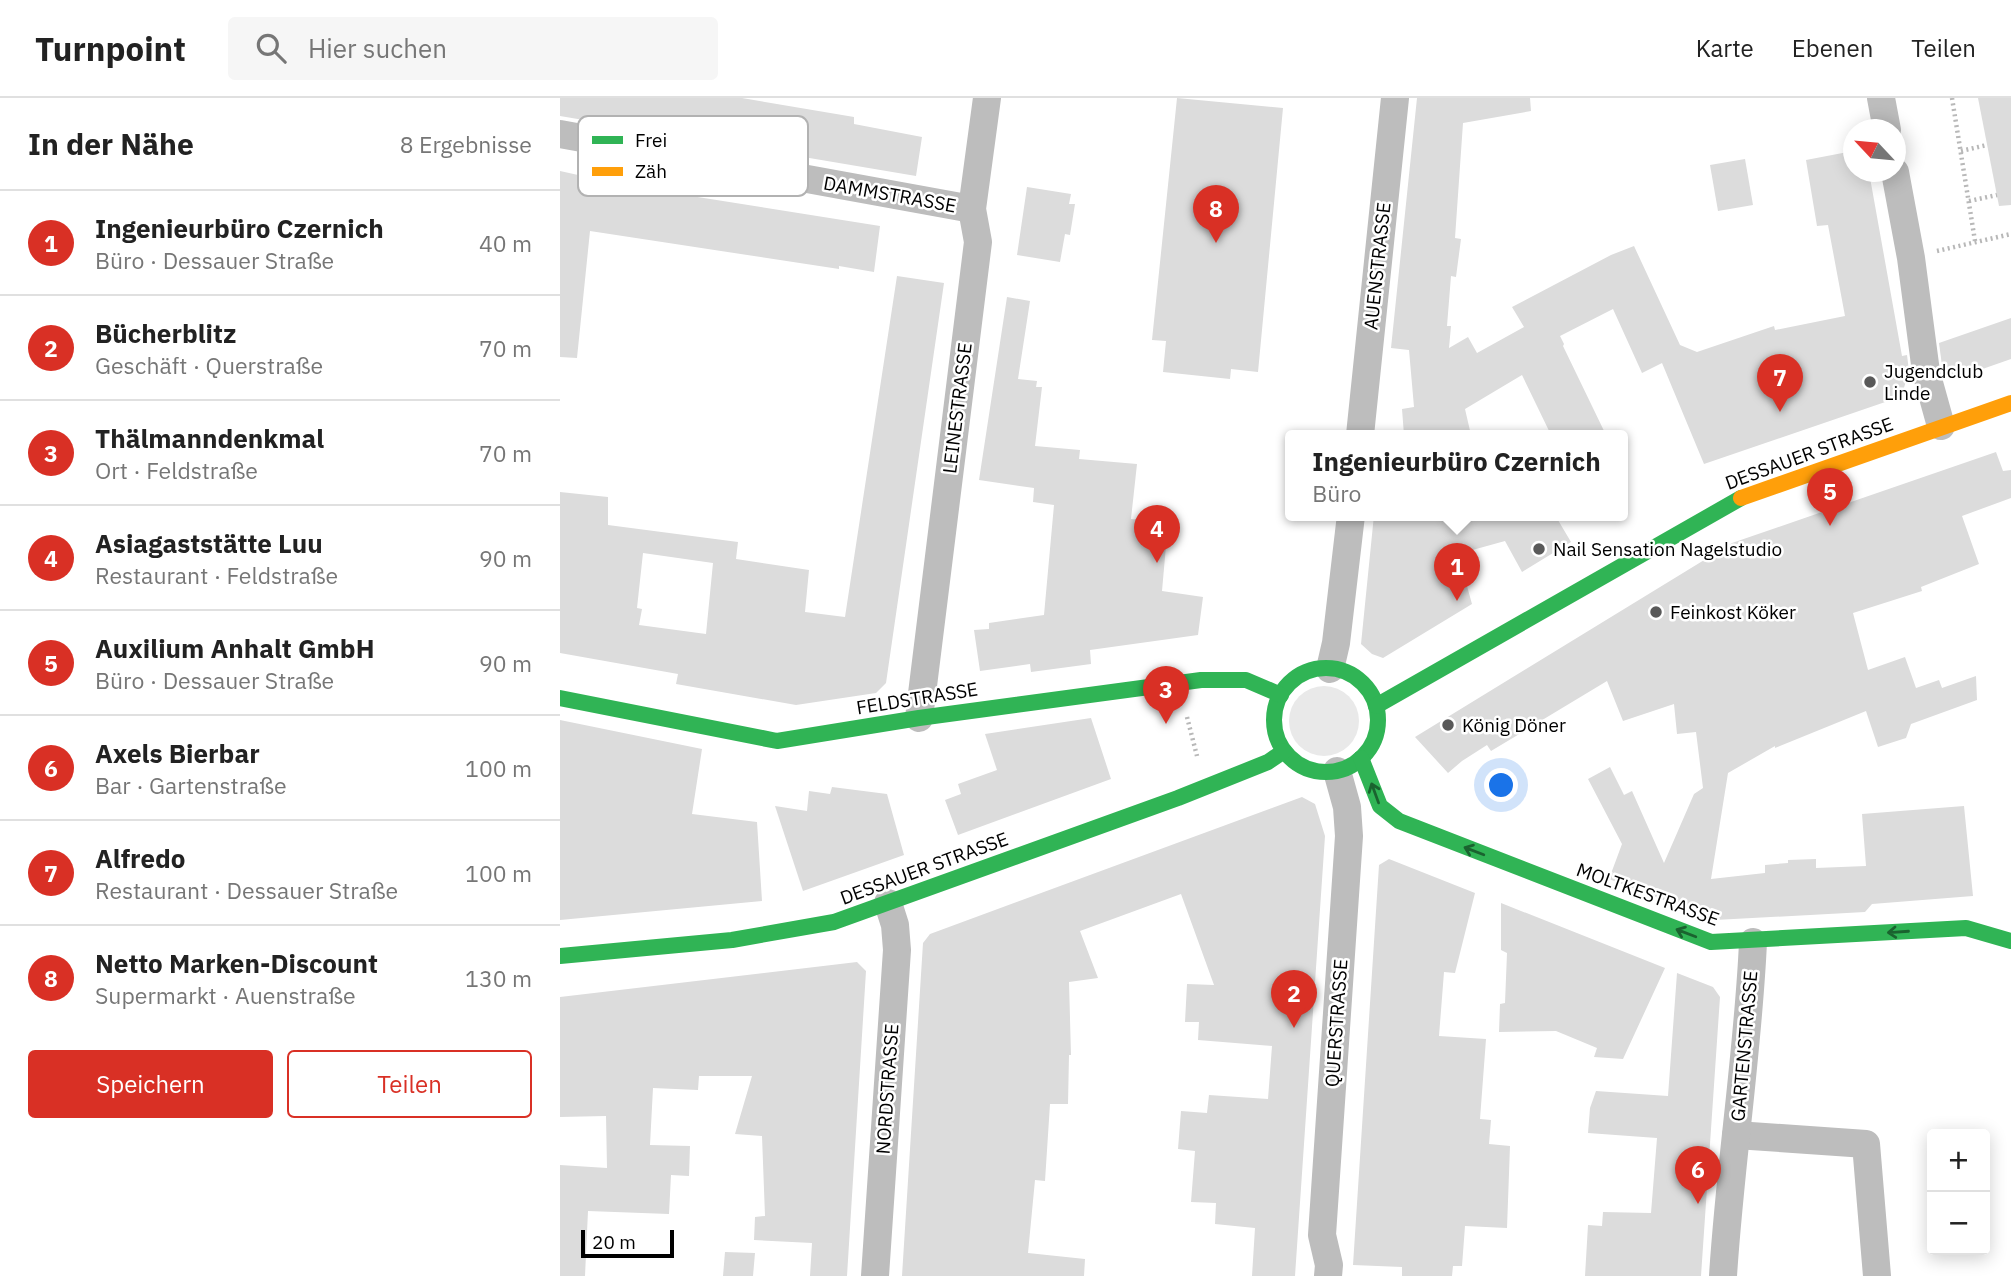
<!DOCTYPE html>
<html lang="de">
<head>
<meta charset="utf-8">
<style>
	:root { --surface:#fff; --page:#f6f6f6; --text:#222; --muted:#767676; --line:#e0e0e0; --accent:#d93025 }
	body { margin:0; font-family:"IBM Plex Sans",sans-serif; background:var(--page); color:var(--text) }
	.controls { position:absolute; right:21px; bottom:21px; display:grid; overflow:hidden; border-radius:7px; box-shadow:0 4px 18px #0003 }
	.controls button { width:63px; height:63px; display:grid; place-items:center; padding:0; border:0; border-bottom:2px solid var(--line); background:var(--surface); color:var(--text); font:35px sans-serif }
	.compass { position:absolute; left:1283px; top:21px; width:63px; height:63px; border-radius:50%; background:var(--surface); box-shadow:0 4px 18px #0003; rotate:296deg }
	.scale { position:absolute; left:21px; bottom:18px; width:93px; box-sizing:border-box; padding-left:7px; border:4px solid #000; border-top:0; font-size:19px; line-height:24px; white-space:nowrap; color:#000; -webkit-text-stroke:5px #fff; paint-order:stroke }
	.you { position:absolute; left:942px; top:688px; width:24px; height:24px; margin:-18px; border:5px solid #fff; border-radius:50%; background:#1a73e8; box-shadow:0 0 0 10px #1a73e833 }
	.badge { display:grid; place-items:center; width:46px; height:46px; border-radius:50%; background:var(--accent); color:#fff; font-size:23px; font-weight:700 }
	.pin { position:absolute; translate:-50% -58px; filter:drop-shadow(0 2px 4px #0008) }
	.pin::after { content:''; position:absolute; top:37px; width:24px; height:21px; background:inherit; clip-path:polygon(0 0,100% 0,50% 100%) }
	.popup { position:absolute; left:725px; top:332px; width:343px; height:91px; box-sizing:border-box; display:grid; place-content:center; border-radius:7px; background:var(--surface); filter:drop-shadow(0 2px 5px #0005); font-size:23px; white-space:nowrap; color:var(--muted) }
	.popup b { font-size:26px; color:var(--text) }
	.popup::after { content:''; position:absolute; left:50%; top:100%; margin-left:-14px; border:14px solid transparent; border-top-color:var(--surface) }
	.list { margin:0; padding:0; list-style:none }
	h2 { display:flex; justify-content:space-between; align-items:center; height:91px; margin:0; padding:0 28px; font-size:30px }
	h2 small { font-size:23px; font-weight:400; color:var(--muted) }
	.list li { display:grid; grid-template-columns:46px 1fr auto; gap:21px; align-items:center; box-sizing:border-box; height:105px; padding:0 28px; border-top:2px solid var(--line) }
	.list b { display:block; font-size:26px; white-space:nowrap }
	.list p { margin:0; font-size:23px; white-space:nowrap; color:var(--muted) }
	.list em { font-size:23px; font-style:normal; color:var(--muted) }
	.actions { display:flex; gap:14px; padding:21px 28px }
	.actions a { flex:1; padding:16px 0; border:2px solid var(--accent); border-radius:7px; text-align:center; font-size:24px; color:var(--accent) }
	.actions .main { background:var(--accent); color:#fff }
	.icon { flex:none; width:38px; height:38px; fill:none; stroke:currentColor; stroke-width:2; stroke-linecap:round; stroke-linejoin:round }
	.map { position:relative; flex:none; width:1451px; height:1178px; overflow:hidden }
	header { display:flex; align-items:center; gap:42px; box-sizing:border-box; height:98px; padding:0 35px; background:var(--surface); border-bottom:2px solid var(--line) }
	header strong { font-size:33px }
	nav { display:flex; gap:38px; margin-inline-start:auto; font-size:24px }
	.search { width:490px; height:63px; background:var(--page); display:flex; align-items:center; gap:18px; box-sizing:border-box; padding:0 24px; border-radius:7px; color:var(--muted); font-size:26px }
	main { display:flex }
	aside { flex:1; background:var(--surface) }
	.map>svg:first-child { display:block }
</style>
</head>
<body>
<header>
<strong>Turnpoint</strong>
<div class="search"><svg class="icon" aria-label="search" viewBox="0 0 24 24"><circle cx="10" cy="10" r="6"/><path d="M15 15l6 6"/></svg>Hier suchen</div>
<nav><a>Karte</a><a>Ebenen</a><a>Teilen</a></nav>
</header>
<main>
<aside>
<h2>In der Nähe<small>8 Ergebnisse</small></h2>
<ul class="list">
<li><span class="badge">1</span><div><b>Ingenieurbüro Czernich</b><p>Büro · Dessauer Straße</p></div><em>40 m</em></li>
<li><span class="badge">2</span><div><b>Bücherblitz</b><p>Geschäft · Querstraße</p></div><em>70 m</em></li>
<li><span class="badge">3</span><div><b>Thälmanndenkmal</b><p>Ort · Feldstraße</p></div><em>70 m</em></li>
<li><span class="badge">4</span><div><b>Asiagaststätte Luu</b><p>Restaurant · Feldstraße</p></div><em>90 m</em></li>
<li><span class="badge">5</span><div><b>Auxilium Anhalt GmbH</b><p>Büro · Dessauer Straße</p></div><em>90 m</em></li>
<li><span class="badge">6</span><div><b>Axels Bierbar</b><p>Bar · Gartenstraße</p></div><em>100 m</em></li>
<li><span class="badge">7</span><div><b>Alfredo</b><p>Restaurant · Dessauer Straße</p></div><em>100 m</em></li>
<li><span class="badge">8</span><div><b>Netto Marken-Discount</b><p>Supermarkt · Auenstraße</p></div><em>130 m</em></li>
</ul>
<div class="actions"><a class="main">Speichern</a><a>Teilen</a></div>
</aside>
<div class="map">
<svg width="1451" height="1178" viewBox="0 0 1451 1178">
	<rect width="100%" height="100%" fill="#fff"/>
	<circle fill="#e9e9e9" cx="764" cy="623" r="35"/>
	<g fill="#dcdcdc" fill-rule="evenodd">
		<polygon points="0,0 182,0 294,19 294,26 362,39 356,78 0,18"/>
		<polygon points="617,0 723,10 698,274 671,271 670,281 603,274 606,243 592,242"/>
		<polygon points="857,0 970,0 971,13 903,25 895,140 901,141 896,179 891,178 887,228 891,228 889,250 908,239 917,255 964,229 952,209 1051,157 1074,148 1120,247 1137,254 1214,228 1215,232 1285,218 1268,127 1257,128 1246,62 1293,53 1293,74 1309,74 1342,258 1347,257 1349,273 1343,293 1334,301 1144,366 1102,265 1082,275 1053,211 1000,238 1004,246 1003,248 1046,337 991,337 962,277 905,311 911,337 844,337 842,311 854,309 849,252 831,250"/>
		<polygon points="1418,0 1451,0 1451,107 1439,108"/>
		<polygon points="1185,61 1193,107 1158,113 1150,67"/>
		<polygon points="0,73 68,88 320,128 314,174 279,168 279,171 30,133 17,260 0,259"/>
		<polygon points="467,89 511,96 509,106 515,106 510,137 505,136 500,164 457,157"/>
		<path d="M337,178L384,185L326,585L316,595L236,607L116,586L118,576L0,555V394L48,399V427L178,444L176,461L249,472L245,514L285,519ZM83,455L153,465L146,536L79,527L82,511L77,510Z"/>
		<polygon points="447,199 470,203 458,281 477,283 476,289 482,289 475,348 520,352 519,361 577,366 571,421 608,425 602,493 643,499 638,537 530,552 531,566 471,574 470,566 420,573 414,532 429,531 429,525 484,517 494,407 473,404 474,390 419,382"/>
		<polygon points="1451,220 1451,261 1394,281 1383,275 1379,245"/>
		<polygon points="1436,354 1443,373 1451,372 1451,400 1402,418 1419,466 1361,489 1362,493 1293,515 1308,572 1345,559 1356,590 1379,582 1382,590 1416,578 1417,602 1351,626 1346,640 1318,649 1306,613 1215,650 1215,648 1168,675 1151,781 1205,775 1205,767 1228,765 1228,762 1256,761 1256,770 1306,768 1302,716 1404,708 1413,798 1312,806 1305,814 1155,822 1049,781 1062,746 1028,681 1050,669 1064,697 1072,693 1104,765 1134,696 1143,690 1136,634 1117,636 1114,606 1063,623 1047,583 931,653 927,647 902,663 888,675 855,639 1172,445"/>
		<polygon points="814,417 995,417 1011,444 962,474 945,443 898,456 912,506 823,560 812,556 801,546"/>
		<polygon points="531,620 551,681 398,737 385,702 401,696 398,686 437,672 425,636"/>
		<polygon points="0,622 142,651 132,716 197,724 202,803 0,822"/>
		<polygon points="272,689 327,696 344,757 243,793 215,708 247,713 249,693 270,696"/>
		<polygon points="742,699 755,706 765,738 735,1178 692,1178 695,1130 655,1126 656,1105 631,1104 635,1053 618,1051 621,1013 647,1015 649,997 708,1001 712,948 638,942 639,924 625,924 627,886 654,887 621,796 520,833 538,880 509,884 511,957 509,957 508,1006 490,1006 485,1083 475,1082 468,1155 525,1161 524,1178 342,1178 363,845 370,836"/>
		<polygon points="829,761 915,795 895,875 884,874 879,938 926,941 920,1021 931,1022 929,1046 950,1048 947,1130 905,1128 902,1168 893,1168 892,1178 842,1178 842,1169 793,1167 819,767"/>
		<polygon points="941,805 1105,870 1063,961 1034,959 1037,950 996,933 939,934 940,906 945,905 947,855 941,852"/>
		<polygon points="297,864 306,873 287,1178 250,1178 252,1145 194,1142 195,1119 205,1118 202,1038 175,1036 192,978 139,978 138,992 93,990 90,1047 130,1048 129,1078 111,1077 109,1116 28,1113 25,1178 0,1178 0,1067 47,1070 46,1018 0,1019 0,899"/>
		<polygon points="1117,875 1153,889 1160,899 1141,1178 1025,1178 1028,1127 1042,1128 1043,1114 1091,1115 1097,1040 1028,1035 1030,1010 1036,993 1108,998"/>
		<polygon points="165,1154 195,1155 193,1178 163,1178"/>
	</g>
	<g fill="none" stroke-linecap="round" stroke-linejoin="round">
		<g stroke="#b8b8b8" stroke-width="4.5" stroke-dasharray="2 3.5" stroke-linecap="butt">
			<polyline points="1392,0 1415,143"/>
			<polyline points="1401,53 1427,47"/>
			<polyline points="1409,103 1437,97"/>
			<polyline points="1377,153 1451,136"/>
			<polyline points="627,619 637,658"/>
		</g>
		<g stroke="#bdbdbd" stroke-width="28">
			<polyline points="1321,0 1327,32"/>
			<polyline points="0,36 412,111"/>
			<polyline points="1335,74 1351,160 1366,274 1381,328"/>
			<polyline points="800,337 835,0"/>
			<polyline points="770,571 776,545 791,417"/>
			<polyline points="359,620 418,144 412,111 427,0"/>
			<polyline points="1176,1037 1306,1046 1317,1178"/>
			<polyline points="315,1178 337,852 335,827 328,805"/>
			<polyline points="768,1178 769,1167 762,1137 789,738 787,709 777,673"/>
			<path d="M1163,1178C1170,1066 1188,956 1193,844"/>
		</g>
		<g stroke="#30b455" stroke-width="16">
			<circle cx="766" cy="622" r="52"/>
			<polyline points="0,600 217,643 359,620 641,582 686,582 721,597"/>
			<polyline points="816,608 1181,400"/>
			<polyline points="801,660 820,708 839,723 1151,844 1406,830 1451,843"/>
			<polyline points="0,858 172,842 274,824 618,700 708,664 724,653"/>
		</g>
		<polyline stroke="#ff9f0a" stroke-width="16" points="1181,400 1451,305"/>
	</g>
	<defs><path id="oneway-shaft" d="M-6 0H5M1.5-3L5.5 0L1.5 3" fill="none" stroke-width="1.6" stroke-linecap="round" stroke-linejoin="round" transform="scale(1.75)"/></defs>
	<g stroke="#1a632f">
		<use href="#oneway-shaft" transform="translate(815 695) rotate(-110)"/>
		<use href="#oneway-shaft" transform="translate(914 753) rotate(-159)"/>
		<use href="#oneway-shaft" transform="translate(1338 834) rotate(176)"/>
		<use href="#oneway-shaft" transform="translate(1126 835) rotate(-159)"/>
	</g>
	<g fill="#595959" stroke="#fff" stroke-width="2.5">
		<circle cx="1310" cy="284" r="7"/>
		<circle cx="979" cy="451" r="7"/>
		<circle cx="1096" cy="514" r="7"/>
		<circle cx="888" cy="627" r="7"/>
	</g>
	<g text-anchor="middle" stroke-width="5" stroke-linejoin="round" paint-order="stroke">
		<g font-size="19" fill="#000" stroke="#fff">
			<text transform="translate(330 96) rotate(10)" y="7">DAMMSTRASSE</text>
			<text transform="translate(817 168) rotate(-84)" y="7">AUENSTRASSE</text>
			<text transform="translate(397 310) rotate(-83)" y="7">LEINESTRASSE</text>
			<text transform="translate(1249 355) rotate(-20)" y="7">DESSAUER STRASSE</text>
			<text transform="translate(357 600) rotate(-9)" y="7">FELDSTRASSE</text>
			<text transform="translate(364 770) rotate(-20)" y="7">DESSAUER STRASSE</text>
			<text transform="translate(1088 796) rotate(20)" y="7">MOLTKESTRASSE</text>
			<text transform="translate(776 925) rotate(-86)" y="7">QUERSTRASSE</text>
			<text transform="translate(1184 948) rotate(-85)" y="7">GARTENSTRASSE</text>
			<text transform="translate(327 991) rotate(-86)" y="7">NORDSTRASSE</text>
		</g>
		<g font-size="19" fill="#000" stroke="#fff" text-anchor="start">
			<text x="1324" y="280">Jugendclub<tspan x="1324" dy="22">Linde</tspan></text>
			<text x="993" y="458">Nail Sensation Nagelstudio</text>
			<text x="1110" y="521">Feinkost Köker</text>
			<text x="902" y="634">König Döner</text>
		</g>
	</g>
	<rect x="18" y="18" width="230" height="80" rx="10" fill="#fff" stroke="#b2b2b2" stroke-width="2"/>
	<rect x="32" y="38" width="31" height="8" fill="#30b455"/>
	<rect x="32" y="69" width="31" height="9" fill="#ff9f0a"/>
	<g font-size="19" fill="#000">
		<text x="75" y="49">Frei</text>
		<text x="75" y="80">Zäh</text>
	</g>
</svg>
<div class="controls">
<button>+</button>
<button>−</button>
</div>
<svg class="compass" viewBox="-18 -18 36 36"><path d="M0-13l5 13h-10z" fill="#e53935"/><path d="M0 13l5-13h-10z" fill="#767676"/></svg>
<div class="scale">20 m</div>
<div class="you"></div>
<div class="pin badge" style="left:897px;top:503px">1</div>
<div class="popup"><b>Ingenieurbüro Czernich</b>Büro</div>
<div class="pin badge" style="left:734px;top:930px">2</div>
<div class="pin badge" style="left:606px;top:626px">3</div>
<div class="pin badge" style="left:597px;top:465px">4</div>
<div class="pin badge" style="left:1270px;top:428px">5</div>
<div class="pin badge" style="left:1138px;top:1106px">6</div>
<div class="pin badge" style="left:1220px;top:314px">7</div>
<div class="pin badge" style="left:656px;top:145px">8</div>
</div>
</main>
</body>
</html>
